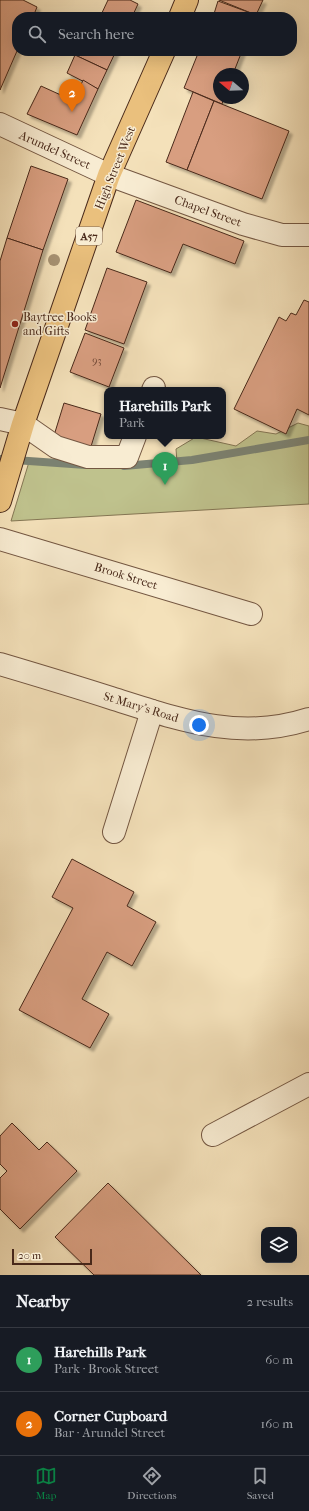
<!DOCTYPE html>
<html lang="en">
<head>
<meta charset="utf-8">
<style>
	:root { --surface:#171b24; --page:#242831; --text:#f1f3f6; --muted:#9ea1a6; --line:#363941; --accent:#0b8043 }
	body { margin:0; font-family:"IM FELL French Canon",serif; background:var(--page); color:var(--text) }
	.controls { position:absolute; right:12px; bottom:12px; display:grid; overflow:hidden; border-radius:8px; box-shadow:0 4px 16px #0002 }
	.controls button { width:36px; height:36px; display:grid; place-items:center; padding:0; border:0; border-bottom:1px solid var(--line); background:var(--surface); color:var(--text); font:20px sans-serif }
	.compass { position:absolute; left:213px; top:68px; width:36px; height:36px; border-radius:50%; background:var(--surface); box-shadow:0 4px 16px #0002; rotate:289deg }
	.scale { position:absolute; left:12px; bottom:10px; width:80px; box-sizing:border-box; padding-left:4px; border:2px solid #49291a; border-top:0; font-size:11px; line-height:14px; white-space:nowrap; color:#49291a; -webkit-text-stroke:3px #f8ecd2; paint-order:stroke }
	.you { position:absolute; left:199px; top:725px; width:14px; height:14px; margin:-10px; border:3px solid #fff; border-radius:50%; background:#1a73e8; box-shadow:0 0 0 6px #1a73e833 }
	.badge { display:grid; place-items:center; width:26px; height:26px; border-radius:50%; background:var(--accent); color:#fff; font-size:13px; font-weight:700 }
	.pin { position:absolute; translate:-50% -33px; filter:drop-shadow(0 1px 2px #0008) }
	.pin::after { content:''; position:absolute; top:21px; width:14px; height:12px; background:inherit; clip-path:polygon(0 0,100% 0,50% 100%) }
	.popup { position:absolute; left:104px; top:387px; width:122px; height:52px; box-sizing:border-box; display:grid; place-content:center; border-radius:8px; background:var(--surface); filter:drop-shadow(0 1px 3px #0005); font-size:13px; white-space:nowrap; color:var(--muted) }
	.popup b { font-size:15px; color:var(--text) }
	.popup::after { content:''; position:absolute; left:50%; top:100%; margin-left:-8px; border:8px solid transparent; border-top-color:var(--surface) }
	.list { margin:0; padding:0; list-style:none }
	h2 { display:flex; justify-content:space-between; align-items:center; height:52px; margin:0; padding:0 16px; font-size:17px }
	h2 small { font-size:13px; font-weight:400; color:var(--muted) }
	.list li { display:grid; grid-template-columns:26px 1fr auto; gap:12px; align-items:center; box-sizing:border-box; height:64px; padding:0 16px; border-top:1px solid var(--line) }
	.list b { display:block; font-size:15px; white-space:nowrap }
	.list p { margin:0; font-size:13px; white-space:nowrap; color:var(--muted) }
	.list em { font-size:13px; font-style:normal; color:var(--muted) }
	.icon { flex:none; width:22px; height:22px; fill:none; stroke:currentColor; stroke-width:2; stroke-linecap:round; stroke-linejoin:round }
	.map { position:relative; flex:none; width:309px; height:1275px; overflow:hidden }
	.search { position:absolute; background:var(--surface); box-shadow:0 4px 16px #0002; left:12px; right:12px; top:12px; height:44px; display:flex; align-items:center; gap:10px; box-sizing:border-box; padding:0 14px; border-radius:16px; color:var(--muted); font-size:15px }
	.sheet { height:180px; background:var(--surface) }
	nav { display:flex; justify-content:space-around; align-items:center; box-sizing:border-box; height:56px; border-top:1px solid var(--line); background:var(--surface); font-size:11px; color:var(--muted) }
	nav a { display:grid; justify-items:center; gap:2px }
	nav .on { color:var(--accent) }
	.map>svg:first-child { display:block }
</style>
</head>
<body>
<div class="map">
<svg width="309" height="1275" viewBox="0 0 309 1275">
	<defs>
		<filter id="shadow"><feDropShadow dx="3.5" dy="3.5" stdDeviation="1" flood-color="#0004"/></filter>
	</defs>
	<rect width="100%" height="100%" fill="#f4e1ba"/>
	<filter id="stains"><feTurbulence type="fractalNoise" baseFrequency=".005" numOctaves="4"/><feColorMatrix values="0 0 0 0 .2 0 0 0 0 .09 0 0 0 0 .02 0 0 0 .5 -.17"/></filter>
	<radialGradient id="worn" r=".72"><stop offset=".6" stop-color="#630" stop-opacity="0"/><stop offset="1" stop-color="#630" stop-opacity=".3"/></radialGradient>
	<polygon fill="#bfc28d" stroke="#847654" points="298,423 309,426 309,504 11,521 29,462 119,467 177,462 176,449 196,437 236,446 257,431 276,434"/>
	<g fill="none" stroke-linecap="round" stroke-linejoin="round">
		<g stroke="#7b8272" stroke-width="8">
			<polyline points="0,459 86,465"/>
			<polyline points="124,466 192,460 309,440"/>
		</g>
	</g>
	<g fill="#d89e80" stroke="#49291a" filter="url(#shadow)">
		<polygon points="0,0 23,0 37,7 33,17 17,17 17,51 0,90"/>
		<polygon points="108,0 130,0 138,4 132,17 100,17"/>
		<polygon points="219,0 263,0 256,15"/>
		<polygon points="218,1 256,15 255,17 213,17"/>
		<polygon points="77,51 116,51 107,70 75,55"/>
		<polygon points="199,51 242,51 233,74 219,74 219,98 224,98 222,104 184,88"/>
		<polygon points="75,55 107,70 98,89 67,73"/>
		<polygon points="83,80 98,89 77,135 27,114 41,86 74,101"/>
		<polygon points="193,92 214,101 187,170 166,162"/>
		<polygon points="214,101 289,131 262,199 187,170"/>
		<polygon points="31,166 68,179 43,250 7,238"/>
		<polygon points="136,200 244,241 235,264 183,244 171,273 116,252"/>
		<polygon points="7,238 43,250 0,388 0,261"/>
		<polygon points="107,268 147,282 124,344 85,330"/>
		<polygon points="304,300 309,302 309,415 297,409 286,434 234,409 279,317 286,321 291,313 296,315"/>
		<polygon points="85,333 124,348 109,387 70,372"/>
		<polygon points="64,403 101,414 89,453 52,442"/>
		<polygon points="72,859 134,892 127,906 156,922 132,966 107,952 82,999 109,1014 90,1048 19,1010 73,908 52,897"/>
		<polygon points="12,1123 39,1150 47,1142 77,1171 20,1229 0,1209 0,1178 7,1171 0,1164 0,1136"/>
		<polygon points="108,1183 201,1275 94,1275 55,1237"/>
	</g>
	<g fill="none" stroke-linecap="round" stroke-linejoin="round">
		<g stroke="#745742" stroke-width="24">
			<g id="minor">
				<polyline points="0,124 109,175 243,224 282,235 309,235"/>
				<polyline points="153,390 154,388"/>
				<polyline points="0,419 23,424 56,447 88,457 127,457 135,436"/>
				<polyline points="0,539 251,614"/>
				<path d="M0,664C37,675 74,686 111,698C178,719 238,742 309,719"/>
				<polyline points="114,832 152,711"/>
				<polyline points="213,1135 309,1084"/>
			</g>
		</g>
		<g stroke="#49291a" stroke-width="24">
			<g id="major">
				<polyline points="180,17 187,0"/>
				<polyline points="0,501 23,424 109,175 164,51"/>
			</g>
		</g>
		<use href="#minor" stroke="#f8ecd2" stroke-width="22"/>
		<use href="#major" stroke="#eac07d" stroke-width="22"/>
	</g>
	<circle fill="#a69172" cx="54" cy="260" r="6"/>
	<circle fill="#8f2418" stroke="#f8ecd2" stroke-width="1.5" cx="15" cy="324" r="4"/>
	<g text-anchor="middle" stroke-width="3" stroke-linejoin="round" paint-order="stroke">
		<g font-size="10" fill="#6d4634">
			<text x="97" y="364">93</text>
		</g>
		<rect fill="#f8ecd2" stroke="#7e6451" stroke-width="1" x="76" y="227" width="26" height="18" rx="3"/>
		<g font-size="11" font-weight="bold" fill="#49291a">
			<text x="89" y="240">A57</text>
		</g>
		<g font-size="12" fill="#49291a" stroke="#f8ecd2">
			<text transform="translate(55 150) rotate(24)" y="4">Arundel Street</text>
			<text transform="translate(115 168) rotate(-68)" y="4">High Street West</text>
			<text transform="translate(208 211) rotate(20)" y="4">Chapel Street</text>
			<text transform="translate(126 576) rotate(17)" y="4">Brook Street</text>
			<text transform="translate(141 707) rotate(17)" y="4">St Mary's Road</text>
		</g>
		<g font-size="12" fill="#49291a" stroke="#f8ecd2" text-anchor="start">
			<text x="23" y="321">Baytree Books<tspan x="23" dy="14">and Gifts</tspan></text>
		</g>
	</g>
	<rect width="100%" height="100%" filter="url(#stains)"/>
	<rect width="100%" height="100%" fill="url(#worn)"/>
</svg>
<div class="controls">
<button><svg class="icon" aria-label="layers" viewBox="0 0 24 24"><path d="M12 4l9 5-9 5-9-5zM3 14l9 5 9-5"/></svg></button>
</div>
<svg class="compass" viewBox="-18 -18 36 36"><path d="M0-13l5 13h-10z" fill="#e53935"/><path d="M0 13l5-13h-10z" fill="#9ea1a6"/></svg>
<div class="scale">20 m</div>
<div class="you"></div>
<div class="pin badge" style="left:165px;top:485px;background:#2e9e5b">1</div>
<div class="popup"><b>Harehills Park</b>Park</div>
<div class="pin badge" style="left:72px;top:112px;background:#e8710a">2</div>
<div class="search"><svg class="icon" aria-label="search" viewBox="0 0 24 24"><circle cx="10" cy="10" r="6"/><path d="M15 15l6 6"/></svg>Search here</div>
</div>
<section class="sheet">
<h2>Nearby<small>2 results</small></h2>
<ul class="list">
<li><span class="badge" style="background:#2e9e5b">1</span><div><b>Harehills Park</b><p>Park · Brook Street</p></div><em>60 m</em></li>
<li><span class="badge" style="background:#e8710a">2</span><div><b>Corner Cupboard</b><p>Bar · Arundel Street</p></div><em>160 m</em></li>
</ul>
</section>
<nav>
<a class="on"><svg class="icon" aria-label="map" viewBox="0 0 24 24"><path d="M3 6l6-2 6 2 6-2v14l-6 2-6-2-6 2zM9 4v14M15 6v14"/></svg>Map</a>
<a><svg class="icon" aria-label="directions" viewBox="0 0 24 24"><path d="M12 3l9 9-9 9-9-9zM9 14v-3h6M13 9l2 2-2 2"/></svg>Directions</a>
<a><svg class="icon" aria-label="saved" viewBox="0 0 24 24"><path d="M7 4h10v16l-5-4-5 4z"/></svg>Saved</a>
</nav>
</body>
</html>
